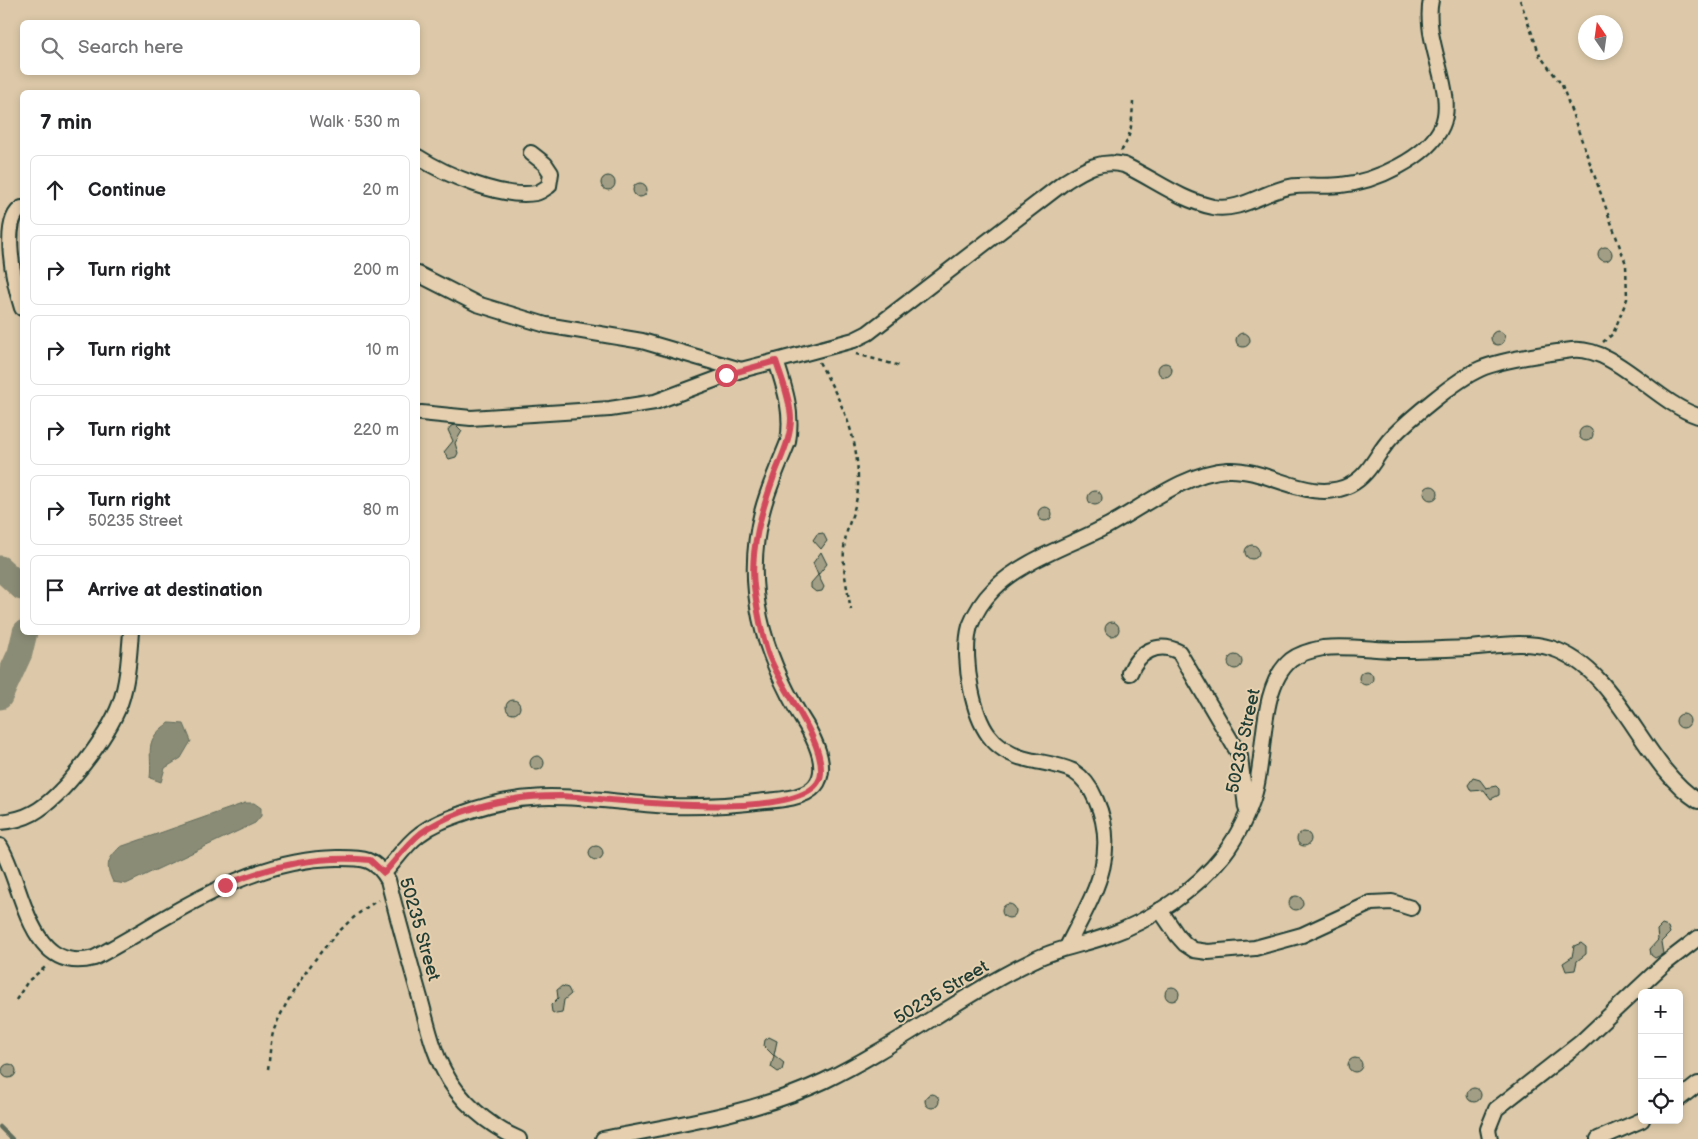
<!DOCTYPE html>
<html lang="en">
<head>
<meta charset="utf-8">
<style>
	:root { --surface:#fff; --page:#f2f2f2; --text:#202124; --muted:#757577; --line:#e0e0e0 }
	body { margin:0; font-family:"Balsamiq Sans",sans-serif; background:var(--page); color:var(--text) }
	.controls { position:absolute; right:15px; bottom:15px; display:grid; overflow:hidden; border-radius:8px; box-shadow:0 2px 8px #0003 }
	.controls button { width:45px; height:45px; display:grid; place-items:center; padding:0; border:0; border-bottom:1px solid var(--line); background:var(--surface); color:var(--text); font:25px sans-serif }
	.compass { position:absolute; left:1578px; top:15px; width:45px; height:45px; border-radius:50%; background:var(--surface); box-shadow:0 2px 8px #0003; rotate:347deg }
	.stop { position:absolute; width:15px; height:15px; margin:-11px; border:4px solid #d1495b; border-radius:50%; background:#fff }
	.stop.end { background:#d1495b; border-color:#fff; box-shadow:0 1px 5px #0008 }
	.list { margin:0; padding:0; list-style:none }
	h2 { display:flex; justify-content:space-between; align-items:center; height:65px; margin:0; padding:0 20px; font-size:21px }
	h2 small { font-size:16px; font-weight:400; color:var(--muted) }
	.list li { display:grid; grid-template-columns:32px 1fr auto; gap:15px; align-items:center; box-sizing:border-box; height:70px; margin:0 10px 10px; padding:0 10px; border:1px solid var(--line); border-radius:8px }
	.list b { display:block; font-size:19px; white-space:nowrap }
	.list p { margin:0; font-size:16px; white-space:nowrap; color:var(--muted) }
	.list em { font-size:16px; font-style:normal; color:var(--muted) }
	.icon { flex:none; width:28px; height:28px; fill:none; stroke:currentColor; stroke-width:2; stroke-linecap:round; stroke-linejoin:round }
	.map { position:relative; flex:none; width:1698px; height:1139px; overflow:hidden }
	.search { position:absolute; background:var(--surface); box-shadow:0 2px 8px #0003; left:20px; top:20px; width:400px; height:55px; display:flex; align-items:center; gap:12px; box-sizing:border-box; padding:0 18px; border-radius:8px; color:var(--muted); font-size:19px }
	.panel { position:absolute; background:var(--surface); box-shadow:0 2px 8px #0003; left:20px; top:90px; width:400px; height:545px; border-radius:8px }
	.map>svg:first-child { display:block }
</style>
</head>
<body>
<div class="map">
<svg width="1698" height="1139" viewBox="0 0 1698 1139">
	<rect width="100%" height="100%" fill="#ddc9a9"/>
	<filter id="ink" filterUnits="userSpaceOnUse"><feTurbulence type="fractalNoise" baseFrequency=".02" numOctaves="2"/><feDisplacementMap in="SourceGraphic" scale="10" xChannelSelector="R" yChannelSelector="G"/><feConvolveMatrix kernelMatrix="1 2 1 2 8 2 1 2 1" color-interpolation-filters="sRGB"/></filter>
	<g filter="url(#ink)">
		<g fill="#8b8c76" stroke="#606c5c">
			<path d="M169,723L184,724L191,741L181,758L165,768L161,782L150,778C153,752 142,740 169,723Z"/>
			<path d="M245,803H254L261,808V816L255,823L126,884L113,882C105,865 107,860 120,847Z"/>
		</g>
		<g fill="none" stroke-linecap="round" stroke-linejoin="round">
			<polyline stroke="#606c5c" stroke-width="4.5" points="0,1127 12,1139"/>
			<g stroke="#8b8c76" stroke-width="25">
				<polyline points="0,568 22,588"/>
				<polyline points="0,697 20,653 25,632"/>
			</g>
		</g>
		<g fill="#a29e85" stroke="#1f3d34">
			<circle cx="608" cy="183" r="7"/>
			<circle cx="640" cy="190" r="7"/>
			<circle cx="1605" cy="254" r="7"/>
			<circle cx="1498" cy="338" r="7"/>
			<circle cx="1243" cy="340" r="7"/>
			<circle cx="1165" cy="370" r="7"/>
			<polygon points="456,425 462,431 455,443 458,453 456,457 449,459 444,452 453,441 448,430 451,426"/>
			<circle cx="1586" cy="434" r="7"/>
			<circle cx="1431" cy="493" r="7"/>
			<circle cx="1095" cy="498" r="7"/>
			<circle cx="1045" cy="514" r="7"/>
			<polygon points="823,533 827,541 821,549 813,540 817,534"/>
			<circle cx="1252" cy="552" r="7"/>
			<polygon points="821,552 827,564 818,575 813,563"/>
			<polygon points="818,575 824,587 822,591 816,592 811,588 811,583"/>
			<circle cx="1112" cy="629" r="7"/>
			<circle cx="1235" cy="662" r="7"/>
			<circle cx="1366" cy="678" r="7"/>
			<circle cx="513" cy="707" r="7"/>
			<circle cx="1683" cy="721" r="7"/>
			<circle cx="537" cy="763" r="7"/>
			<polygon points="1473,778 1480,780 1486,788 1496,786 1499,789 1499,795 1491,799 1484,790 1471,791 1468,785"/>
			<circle cx="1304" cy="839" r="7"/>
			<circle cx="596" cy="853" r="7"/>
			<circle cx="1296" cy="903" r="7"/>
			<circle cx="1009" cy="911" r="7"/>
			<polygon points="1662,925 1668,927 1670,933 1661,942 1663,954 1655,958 1651,955 1650,949 1658,940 1657,930"/>
			<polygon points="1581,943 1586,947 1586,954 1577,961 1575,970 1566,971 1563,963 1572,957 1574,946"/>
			<polygon points="562,986 568,988 571,994 564,1000 562,1013 556,1014 552,1012 551,1005 558,998 557,990"/>
			<circle cx="1172" cy="994" r="7"/>
			<polygon points="769,1037 777,1041 774,1055 784,1063 782,1070 778,1072 771,1067 774,1056 764,1046 765,1040"/>
			<circle cx="1355" cy="1065" r="7"/>
			<circle cx="9" cy="1071" r="7"/>
			<circle cx="1474" cy="1095" r="7"/>
			<circle cx="932" cy="1101" r="7"/>
		</g>
		<g fill="none" stroke-linecap="round" stroke-linejoin="round">
			<g stroke="#1f3d34" stroke-width="18">
				<g id="minor">
					<path d="M418,157C446,175 502,199 536,193C541,192 545,188 549,186L551,173L545,164L531,153"/>
					<path d="M22,208C0,220 14,283 22,308"/>
					<polyline points="418,274 477,304 546,325 642,341 741,370"/>
					<polyline points="421,413 471,418 610,409 655,402 741,370 776,361"/>
					<path d="M1130,673C1138,652 1158,641 1179,652L1240,756L1246,808"/>
					<path d="M0,822C12,821 22,819 33,813C63,797 108,736 120,704C128,681 129,656 131,632"/>
					<path d="M0,846C24,885 28,976 94,958C171,917 246,859 337,858C362,858 375,857 388,880C398,920 409,959 420,998C427,1023 432,1048 444,1071C459,1101 489,1126 519,1139"/>
					<path d="M384,873C396,860 406,844 420,834C433,824 447,819 461,814C539,784 592,802 670,806C701,807 734,805 765,801C780,800 805,798 815,786C831,767 812,734 801,717C763,653 743,586 762,512C768,488 779,465 788,442C793,412 785,389 776,361L854,340L868,333L1066,181C1085,169 1101,159 1124,165C1154,179 1180,200 1213,207C1240,212 1263,192 1289,187C1306,184 1324,187 1341,185C1374,182 1428,158 1442,126C1457,92 1422,42 1431,0"/>
					<polyline points="1160,910 1177,935 1185,944 1194,950 1208,952 1255,948 1302,935 1371,903 1392,902 1411,908"/>
					<path d="M1067,947C1091,898 1121,856 1096,800C1091,788 1084,778 1073,771C1060,765 1044,763 1030,760C991,752 978,725 971,689C967,670 965,644 970,626C975,613 984,599 994,589C1024,559 1072,545 1109,525C1144,506 1187,472 1228,470C1268,468 1311,505 1350,485C1370,475 1376,454 1391,438C1409,419 1457,379 1480,369C1501,360 1549,353 1572,350C1615,346 1655,402 1698,416"/>
					<polyline points="1679,1099 1698,1084"/>
					<path d="M603,1139C677,1125 756,1113 824,1081C897,1046 961,995 1034,960C1057,948 1083,945 1107,936C1152,920 1195,891 1224,854C1237,837 1249,813 1255,792C1266,755 1259,686 1291,660C1300,653 1312,650 1323,648C1348,645 1374,650 1399,650C1422,650 1445,649 1468,648C1495,646 1525,640 1551,648C1620,670 1640,763 1698,801"/>
					<polyline points="1490,1139 1488,1129 1496,1109 1580,1043 1663,965 1698,938"/>
					<polyline points="1598,1139 1642,1120"/>
				</g>
			</g>
			<g stroke="#1f3d34" stroke-width="2.5" stroke-dasharray="4 4" stroke-linecap="butt">
				<polyline points="1520,0 1540,56 1562,85 1626,264 1627,299 1613,334 1603,342"/>
				<path d="M1121,151C1132,137 1132,119 1133,102"/>
				<polyline points="856,354 900,366"/>
				<path d="M819,362C841,402 858,433 858,481C859,506 848,520 845,541C841,564 847,587 851,610"/>
				<polyline points="16,1000 28,981 48,965"/>
				<path d="M268,1069C270,1056 270,1039 275,1027C293,984 338,921 379,900"/>
			</g>
			<use href="#minor" stroke="#e5cfae" stroke-width="14"/>
		</g>
	</g>
	<g fill="none" stroke-linecap="round" stroke-linejoin="round" filter="url(#ink)">
		<path stroke="#d1495b" stroke-width="6" d="M225,885C272,865 319,855 370,860L384,873C396,860 407,844 421,833C447,814 484,804 515,799C530,796 545,796 560,796C598,797 817,828 821,773C823,737 780,688 768,653C761,632 757,608 754,586C750,550 761,513 773,479C780,459 791,440 791,418C790,399 782,379 776,361L726,375"/>
	</g>
	<g text-anchor="middle" stroke-width="4" stroke-linejoin="round" paint-order="stroke">
		<g font-size="18" fill="#1f3d34" stroke="#e5cfae">
			<text transform="translate(1243 741) rotate(-78)" y="6">50235 Street</text>
			<text transform="translate(420 929) rotate(74)" y="6">50235 Street</text>
			<text transform="translate(941 992) rotate(-31)" y="6">50235 Street</text>
		</g>
	</g>
</svg>
<div class="controls">
<button>+</button>
<button>−</button>
<button><svg class="icon" aria-label="locate" viewBox="0 0 24 24"><circle cx="12" cy="12" r="6"/><path d="M12 2v4M12 18v4M2 12h4M18 12h4"/></svg></button>
</div>
<svg class="compass" viewBox="-18 -18 36 36"><path d="M0-13l5 13h-10z" fill="#e53935"/><path d="M0 13l5-13h-10z" fill="#757577"/></svg>
<div class="stop" style="left:726px;top:375px"></div>
<div class="stop end" style="left:225px;top:885px"></div>
<div class="search"><svg class="icon" aria-label="search" viewBox="0 0 24 24"><circle cx="10" cy="10" r="6"/><path d="M15 15l6 6"/></svg>Search here</div>
<section class="panel">
<h2>7 min<small>Walk · 530 m</small></h2>
<ul class="list">
<li><svg class="icon" aria-label="ahead" viewBox="0 0 24 24"><path d="M12 20V5M6 11l6-6 6 6"/></svg><div><b>Continue</b></div><em>20 m</em></li>
<li><svg class="icon" aria-label="right" viewBox="0 0 24 24"><path d="M7 20v-9h11M14 6l5 5-5 5"/></svg><div><b>Turn right</b></div><em>200 m</em></li>
<li><svg class="icon" aria-label="right" viewBox="0 0 24 24"><path d="M7 20v-9h11M14 6l5 5-5 5"/></svg><div><b>Turn right</b></div><em>10 m</em></li>
<li><svg class="icon" aria-label="right" viewBox="0 0 24 24"><path d="M7 20v-9h11M14 6l5 5-5 5"/></svg><div><b>Turn right</b></div><em>220 m</em></li>
<li><svg class="icon" aria-label="right" viewBox="0 0 24 24"><path d="M7 20v-9h11M14 6l5 5-5 5"/></svg><div><b>Turn right</b><p>50235 Street</p></div><em>80 m</em></li>
<li><svg class="icon" aria-label="arrive" viewBox="0 0 24 24"><path d="M6 21V4h12l-3 4 3 4H6"/></svg><div><b>Arrive at destination</b></div></li>
</ul>
</section>
</div>
</body>
</html>
